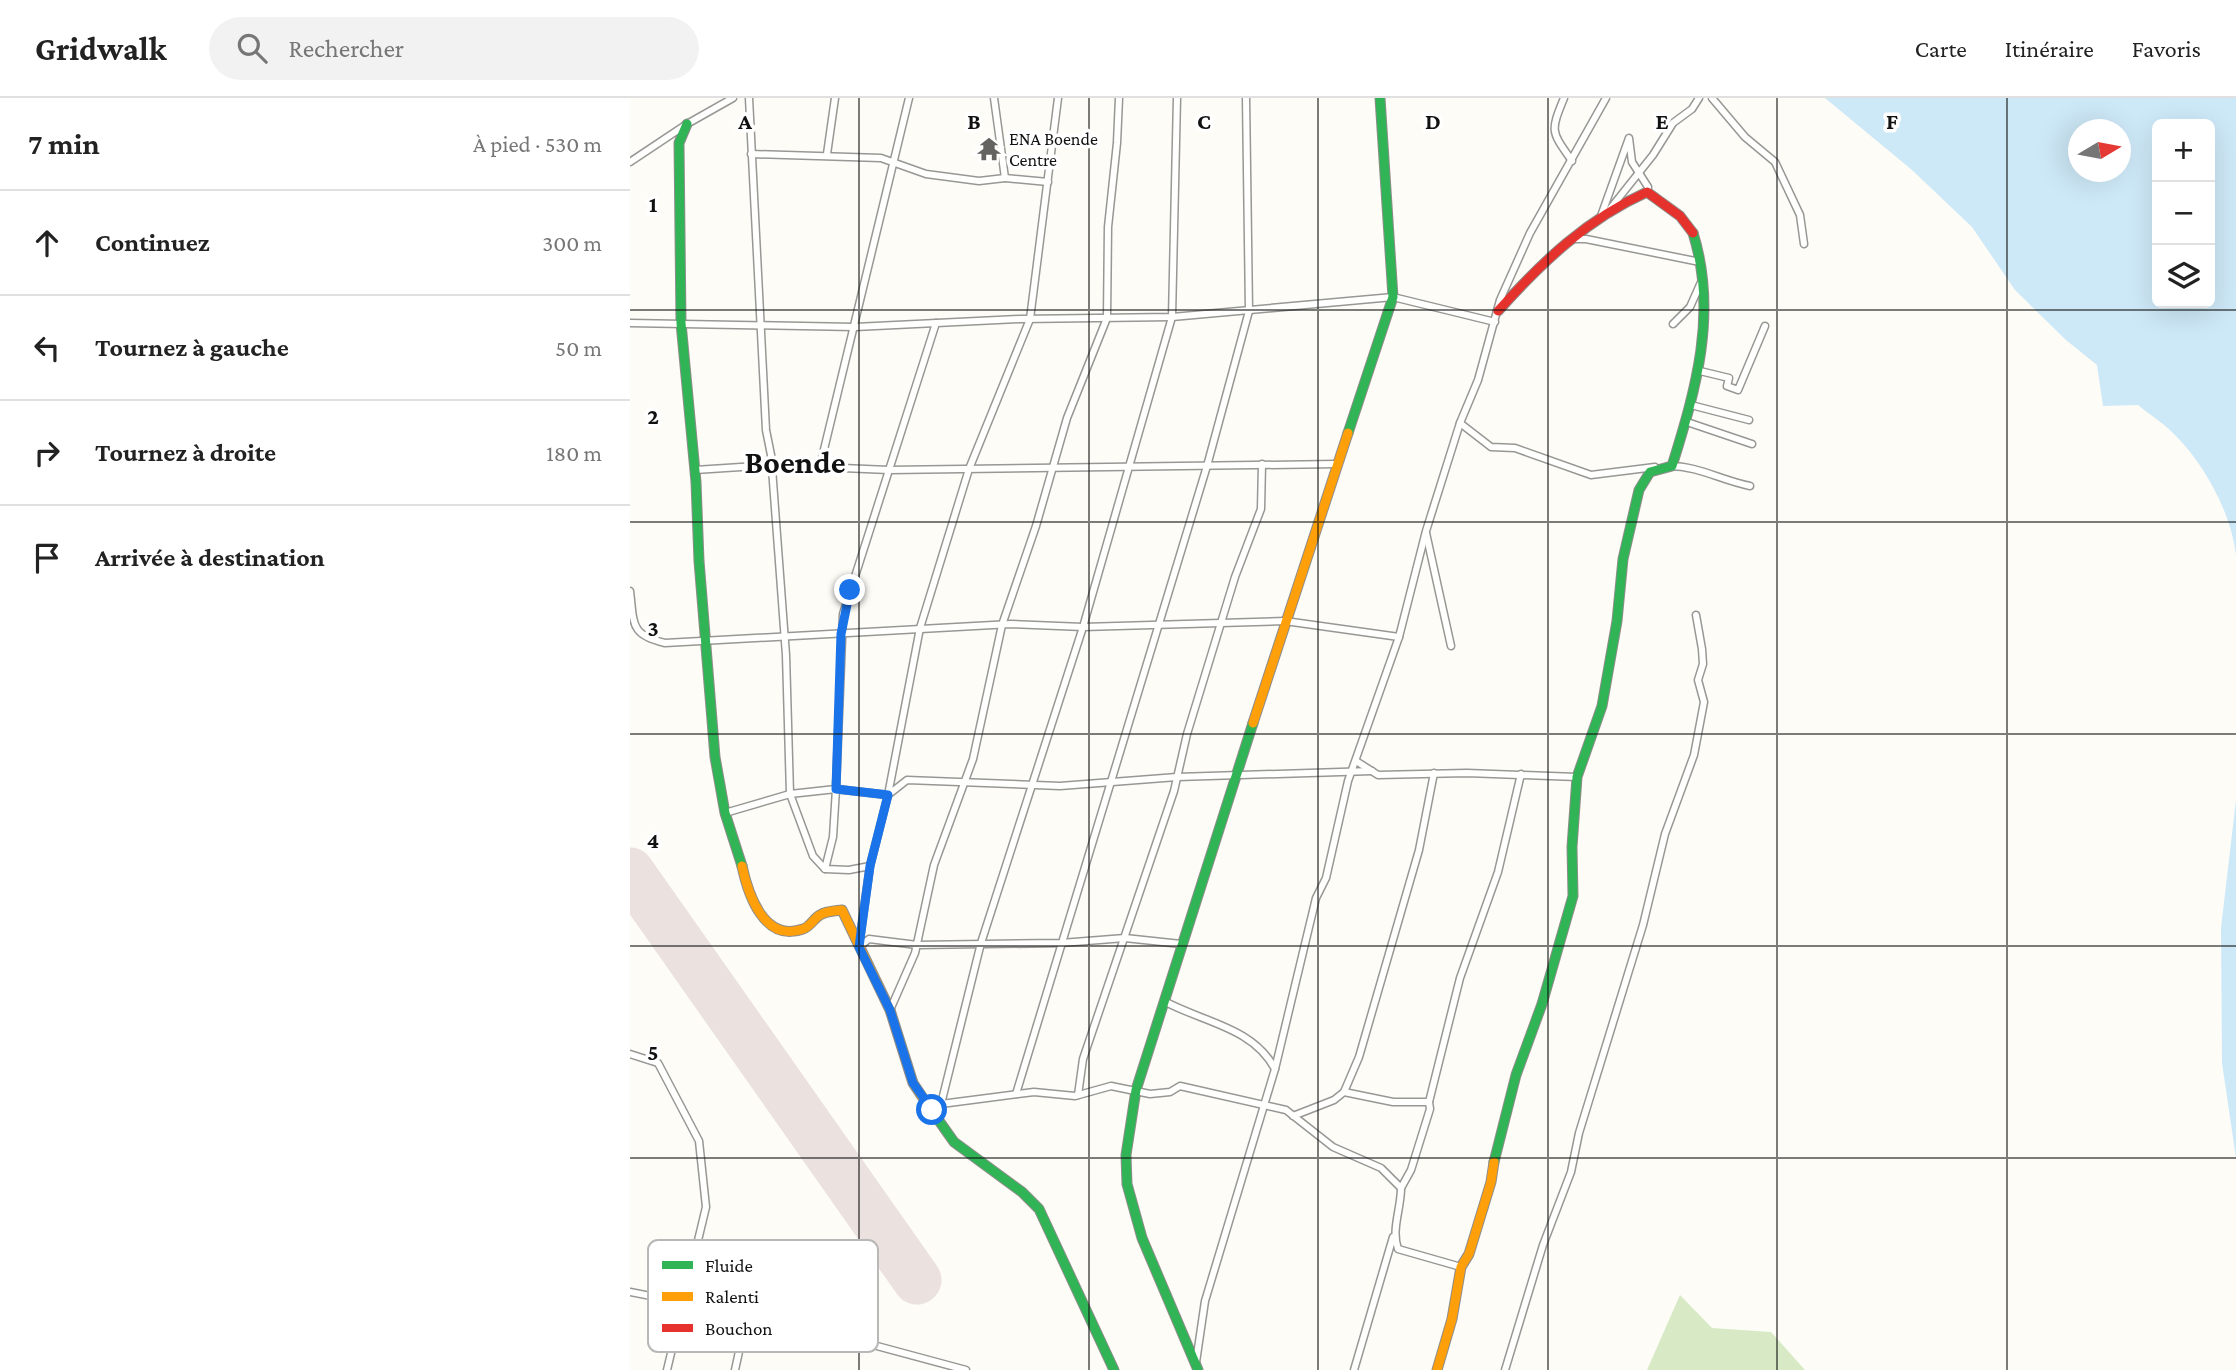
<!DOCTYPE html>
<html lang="fr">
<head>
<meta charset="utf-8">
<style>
	:root { --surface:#fff; --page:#f2f2f2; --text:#222; --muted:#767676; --line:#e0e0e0 }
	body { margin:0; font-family:"Crimson Pro",serif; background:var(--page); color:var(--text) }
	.controls { position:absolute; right:21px; top:21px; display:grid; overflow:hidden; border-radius:10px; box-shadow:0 7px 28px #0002 }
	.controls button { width:63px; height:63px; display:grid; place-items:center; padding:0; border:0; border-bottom:2px solid var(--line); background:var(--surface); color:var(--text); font:35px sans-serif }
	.compass { position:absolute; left:1438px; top:21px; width:63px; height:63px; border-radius:50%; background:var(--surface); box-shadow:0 7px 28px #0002; rotate:80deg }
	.stop { position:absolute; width:21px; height:21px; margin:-16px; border:5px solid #1a73e8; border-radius:50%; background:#fff }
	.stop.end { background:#1a73e8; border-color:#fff; box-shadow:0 2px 7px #0008 }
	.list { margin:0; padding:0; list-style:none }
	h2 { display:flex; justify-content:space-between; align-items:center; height:91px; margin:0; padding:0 28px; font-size:30px }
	h2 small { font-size:23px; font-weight:400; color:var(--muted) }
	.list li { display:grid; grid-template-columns:46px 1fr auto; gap:21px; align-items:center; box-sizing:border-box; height:105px; padding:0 28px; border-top:2px solid var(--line) }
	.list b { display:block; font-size:26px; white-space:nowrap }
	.list em { font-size:23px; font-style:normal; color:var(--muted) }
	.icon { flex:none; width:38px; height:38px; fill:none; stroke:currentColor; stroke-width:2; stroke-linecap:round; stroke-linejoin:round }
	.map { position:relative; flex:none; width:1606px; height:1272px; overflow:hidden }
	header { display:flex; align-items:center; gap:42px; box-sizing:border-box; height:98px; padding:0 35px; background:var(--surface); border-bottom:2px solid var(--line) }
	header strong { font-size:33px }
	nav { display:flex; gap:38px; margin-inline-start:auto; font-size:24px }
	.search { width:490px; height:63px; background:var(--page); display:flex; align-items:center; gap:18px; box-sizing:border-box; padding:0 24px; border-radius:38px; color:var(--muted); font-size:26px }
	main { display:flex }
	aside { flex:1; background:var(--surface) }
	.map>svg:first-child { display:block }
</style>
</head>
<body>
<header>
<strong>Gridwalk</strong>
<div class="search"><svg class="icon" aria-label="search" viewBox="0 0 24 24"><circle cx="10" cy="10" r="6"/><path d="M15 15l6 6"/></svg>Rechercher</div>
<nav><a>Carte</a><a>Itinéraire</a><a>Favoris</a></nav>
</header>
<main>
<aside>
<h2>7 min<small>À pied · 530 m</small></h2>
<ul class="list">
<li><svg class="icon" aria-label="ahead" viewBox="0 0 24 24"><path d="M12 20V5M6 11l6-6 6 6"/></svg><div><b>Continuez</b></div><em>300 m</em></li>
<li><svg class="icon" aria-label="left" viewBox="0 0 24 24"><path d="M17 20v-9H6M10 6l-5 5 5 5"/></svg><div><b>Tournez à gauche</b></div><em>50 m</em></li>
<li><svg class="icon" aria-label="right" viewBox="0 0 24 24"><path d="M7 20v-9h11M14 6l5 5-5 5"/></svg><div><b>Tournez à droite</b></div><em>180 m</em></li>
<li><svg class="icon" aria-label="arrive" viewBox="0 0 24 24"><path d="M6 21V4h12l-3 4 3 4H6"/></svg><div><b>Arrivée à destination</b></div></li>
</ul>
</aside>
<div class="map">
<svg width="1606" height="1272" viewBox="0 0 1606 1272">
	<rect width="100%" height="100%" fill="#fdfcf7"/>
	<polygon fill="#d8eac5" points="1050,1197 1082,1230 1141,1234 1175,1272 1017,1272"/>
	<g fill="#cde8f7" fill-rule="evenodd">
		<path d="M1195,0H1606V458C1602,417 1575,367 1546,338C1535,326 1520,317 1508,307L1473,308L1467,267L1436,242L1385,192L1342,129L1282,72ZM1527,26H1580V205H1527ZM1448,32H1490V74H1448Z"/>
		<polygon points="1606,702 1606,1060 1592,965 1591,830"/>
	</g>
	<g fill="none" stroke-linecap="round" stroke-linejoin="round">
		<polyline stroke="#ebe1df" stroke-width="49" points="0,774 287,1182"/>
		<g stroke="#979795" stroke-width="9">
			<g id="street">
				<polyline points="119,0 136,332 141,357 156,557 160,696 183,758 195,771 219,772 240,768"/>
				<polyline points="364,0 375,80 418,84"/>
				<path d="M934,0C920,34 921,33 942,63"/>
				<polyline points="1082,0 1115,39 1145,64 1170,117 1174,146"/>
				<polyline points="121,56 251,60 296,76 349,83 375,80"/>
				<polyline points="197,56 205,0"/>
				<polyline points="0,64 57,26 103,0"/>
				<polyline points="980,111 1023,57 1043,25 1062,11 1069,0"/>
				<polyline points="971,118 999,40 1002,64 1018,89 1017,94"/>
				<polyline points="941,141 956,141 1070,164"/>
				<polyline points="0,225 225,229 390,221 542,219 763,199 865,224"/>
				<polyline points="306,225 213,516 206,691 258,697 277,682 430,688 547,679 742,673"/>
				<polyline points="1043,226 1060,209 1072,182"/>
				<polyline points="1070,273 1099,280 1097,288 1108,292 1135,228"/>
				<polyline points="1061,307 1119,322"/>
				<polyline points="1057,324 1122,346"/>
				<polyline points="830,325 861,349 885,350 961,377 1025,369"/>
				<polyline points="190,368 279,0"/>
				<path d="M1039,368C1069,368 1090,382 1120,388"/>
				<polyline points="65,372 142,367 259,372 707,366"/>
				<polyline points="796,435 821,548"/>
				<path d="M0,493C4,526 0,537 35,545L381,526L453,529L655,523L769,539"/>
				<polyline points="726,663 748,677 837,675 947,679"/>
				<polyline points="95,715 160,696 206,691 203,739 195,771"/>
				<polyline points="229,846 240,768 258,697 290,530 339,371 400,221 428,0"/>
				<polyline points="229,849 239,841 287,847 431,845 495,840 551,846"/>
				<path d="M534,903C572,924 623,929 645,971"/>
				<polyline points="260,912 285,855 304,767 343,661 372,527 406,428 437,320 477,220 478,129 487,45 489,0"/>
				<polyline points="0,956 28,965 69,1043 76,1109 37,1272"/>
				<polyline points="714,994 763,1004 799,1004 800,1011 781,1072 771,1090"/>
				<polyline points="386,996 577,368 619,213 616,0"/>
				<polyline points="448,997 453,961 544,693 557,636 605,479 631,411 632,366"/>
				<polyline points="799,1004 830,880 868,774 891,676"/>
				<polyline points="311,1006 351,845 453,529 542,219 547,0"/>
				<path d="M302,1012L311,1006L404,994L445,998L481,988L520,996L540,994L550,988L656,1012L703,1049L751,1070L771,1090C771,1111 761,1132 768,1151L831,1169"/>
				<polyline points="663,1018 704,1002 714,994 729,959 789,752 804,675"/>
				<polyline points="0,1194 169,1227 336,1272"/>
				<polyline points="566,1264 575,1203 645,971 686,800 696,780 718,683 769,539 796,433 830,325 848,282 870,202 900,135 976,0"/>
				<polyline points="105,1272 117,1217"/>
				<polyline points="724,1272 763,1139"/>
				<polyline points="875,1272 913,1147 941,1074 949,1035 1013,827 1035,736 1064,657 1074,604 1068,582 1073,566 1072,551 1066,517"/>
			</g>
		</g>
		<g stroke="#8e8d8b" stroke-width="11">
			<g id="fast">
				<polyline points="57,26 49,45 51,225 66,384 69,463 85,659 95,715 112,768"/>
				<polyline points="718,335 763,199 750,0"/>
				<polyline points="295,1003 324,1044 392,1094 409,1111 484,1272"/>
				<path d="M864,1064L886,977L912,906L943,798L942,749L947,679L972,608L987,523L993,461L1009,392L1020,374L1042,368C1066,291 1088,215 1063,135"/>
				<polyline points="568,1272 512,1140 497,1086 496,1057 506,992 623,625"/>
			</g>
		</g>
		<g stroke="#8e8d8b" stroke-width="11">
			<g id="slow">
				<polyline points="623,625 718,335"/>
				<path d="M112,768C118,796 134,845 173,831C180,829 184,820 190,817C196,813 205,813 212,812L260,912L283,985L295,1003"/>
				<polyline points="807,1272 822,1221 831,1169 839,1156 861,1084 864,1064"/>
			</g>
		</g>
		<g stroke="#8e8d8b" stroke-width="11">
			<path id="jam" d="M868,213C912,164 957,121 1017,94L1050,118L1063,135"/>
		</g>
		<use href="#street" stroke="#fffffe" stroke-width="6"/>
		<use href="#fast" stroke="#30b455" stroke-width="9"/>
		<use href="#slow" stroke="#ff9f0a" stroke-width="9"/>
		<use href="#jam" stroke="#e5322d" stroke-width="9"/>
	</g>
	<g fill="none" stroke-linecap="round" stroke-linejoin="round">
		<polyline stroke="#1a73e8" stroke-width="9" points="220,492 211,536 206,691 258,697 240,768 229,849 260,912 283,985 302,1012"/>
	</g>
	<path fill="none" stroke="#111" stroke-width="2" stroke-opacity="0.55" d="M229,0V1272M459,0V1272M688,0V1272M918,0V1272M1147,0V1272M1377,0V1272M0,212H1606M0,424H1606M0,636H1606M0,848H1606M0,1060H1606"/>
	<defs>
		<g id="temple-bare" transform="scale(1.89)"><path d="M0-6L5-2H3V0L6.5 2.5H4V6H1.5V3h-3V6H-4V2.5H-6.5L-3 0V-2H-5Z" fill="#646362" stroke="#fff" stroke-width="2.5" paint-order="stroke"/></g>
	</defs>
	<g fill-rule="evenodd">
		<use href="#temple-bare" x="359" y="51"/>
	</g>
	<g text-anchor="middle" stroke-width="7" stroke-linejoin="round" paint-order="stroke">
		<g font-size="18" fill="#111" stroke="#fff" text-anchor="start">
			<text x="379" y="47">ENA Boende<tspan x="379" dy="21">Centre</tspan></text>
		</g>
		<g font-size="32" font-weight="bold" fill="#111" stroke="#fff">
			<text x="165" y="375">Boende</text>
		</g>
	</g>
	<rect x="18" y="1142" width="230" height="112" rx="10" fill="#fff" stroke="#b8b8b8" stroke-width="2"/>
	<rect x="32" y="1163" width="31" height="8" fill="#30b455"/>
	<rect x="32" y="1194" width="31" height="9" fill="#ff9f0a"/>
	<rect x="32" y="1226" width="31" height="8" fill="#e5322d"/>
	<g font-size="19" fill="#111">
		<text x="75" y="1174">Fluide</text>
		<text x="75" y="1205">Ralenti</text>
		<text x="75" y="1237">Bouchon</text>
	</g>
	<g font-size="23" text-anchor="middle" font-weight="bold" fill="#111" stroke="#fff" stroke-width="7" stroke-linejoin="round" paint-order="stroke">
		<text x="115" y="31">A</text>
		<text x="344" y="31">B</text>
		<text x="574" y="31">C</text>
		<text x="803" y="31">D</text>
		<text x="1032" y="31">E</text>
		<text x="1262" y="31">F</text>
		<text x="23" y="114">1</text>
		<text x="23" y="326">2</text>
		<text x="23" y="538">3</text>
		<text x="23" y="750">4</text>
		<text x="23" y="962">5</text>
	</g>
</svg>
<div class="controls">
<button>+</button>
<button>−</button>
<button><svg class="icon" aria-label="layers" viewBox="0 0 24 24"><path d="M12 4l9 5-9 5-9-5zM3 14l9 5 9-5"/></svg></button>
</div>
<svg class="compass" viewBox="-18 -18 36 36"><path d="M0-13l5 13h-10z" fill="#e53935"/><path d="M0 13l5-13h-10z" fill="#767676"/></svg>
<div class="stop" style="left:302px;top:1012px"></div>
<div class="stop end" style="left:220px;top:492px"></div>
</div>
</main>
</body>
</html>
